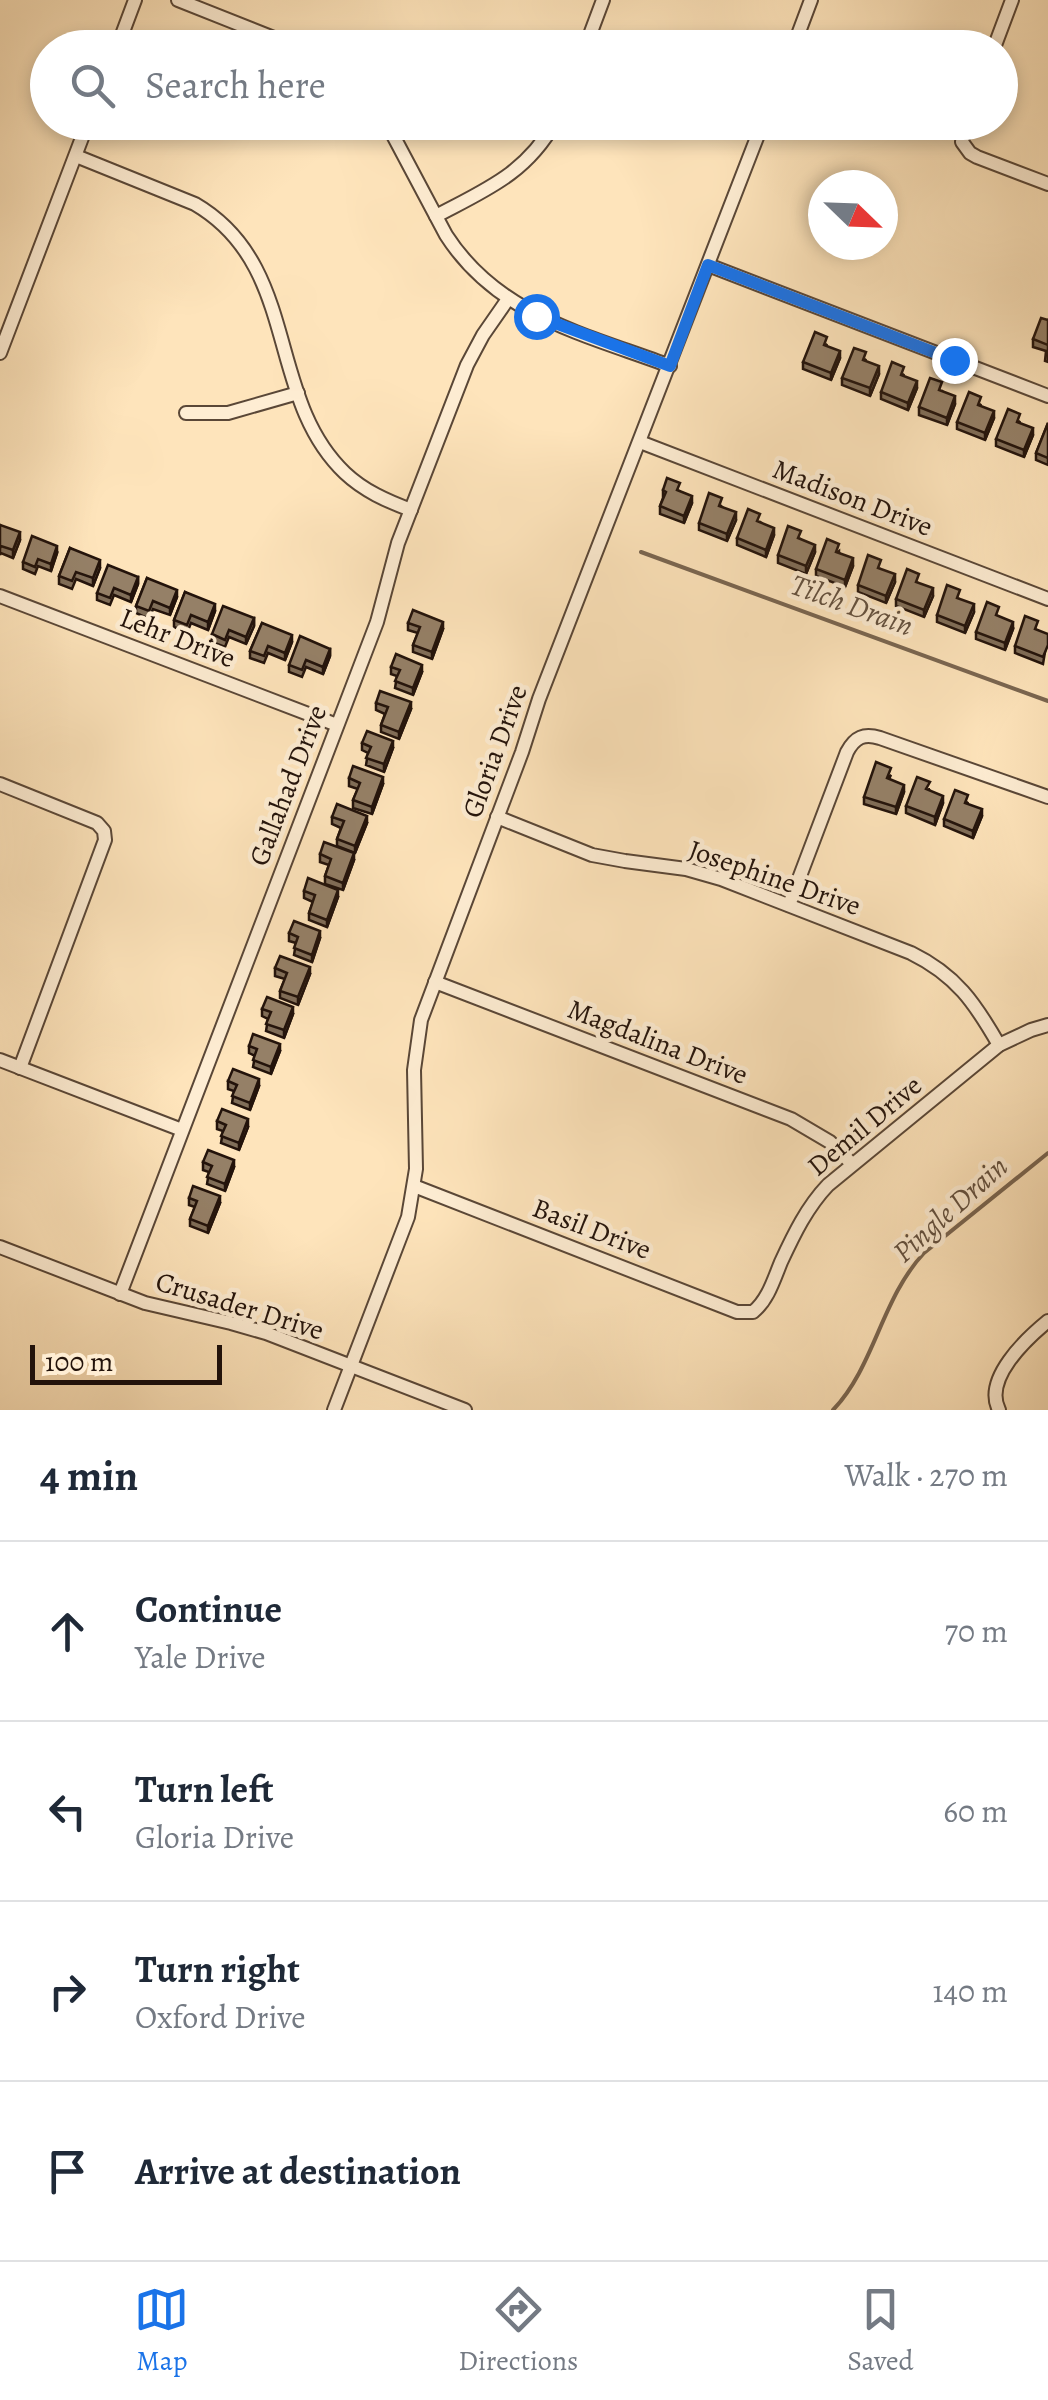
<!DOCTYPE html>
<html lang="en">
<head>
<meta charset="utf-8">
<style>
	:root { --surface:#fff; --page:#f6f6f7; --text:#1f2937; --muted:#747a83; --line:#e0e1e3; --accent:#1a73e8 }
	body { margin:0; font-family:Alegreya,serif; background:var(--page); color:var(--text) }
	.compass { position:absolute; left:808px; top:170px; width:90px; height:90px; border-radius:50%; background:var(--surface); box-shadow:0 5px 15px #0003; rotate:113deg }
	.scale { position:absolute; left:30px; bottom:25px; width:192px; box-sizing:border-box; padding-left:10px; border:5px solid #23130b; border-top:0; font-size:28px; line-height:35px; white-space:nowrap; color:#23130b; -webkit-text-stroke:8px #feedd3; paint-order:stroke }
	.stop { position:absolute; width:30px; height:30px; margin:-22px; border:8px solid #1a73e8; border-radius:50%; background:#fff }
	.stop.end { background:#1a73e8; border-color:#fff; box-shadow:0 2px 10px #0008 }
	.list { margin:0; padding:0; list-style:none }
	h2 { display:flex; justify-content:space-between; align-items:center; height:130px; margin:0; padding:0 40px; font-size:42px }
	h2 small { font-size:32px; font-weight:400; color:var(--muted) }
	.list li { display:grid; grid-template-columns:65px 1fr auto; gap:30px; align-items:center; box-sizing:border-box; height:180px; padding:0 40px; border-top:2px solid var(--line) }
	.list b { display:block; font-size:38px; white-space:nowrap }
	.list p { margin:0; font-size:32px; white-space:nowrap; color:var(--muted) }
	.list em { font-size:32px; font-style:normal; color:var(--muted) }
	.icon { flex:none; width:55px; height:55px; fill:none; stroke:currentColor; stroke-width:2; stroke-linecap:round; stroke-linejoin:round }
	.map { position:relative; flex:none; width:1048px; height:1410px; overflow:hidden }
	.search { position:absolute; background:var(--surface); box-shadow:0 5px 15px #0003; left:30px; right:30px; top:30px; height:110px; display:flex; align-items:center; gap:25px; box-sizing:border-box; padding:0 35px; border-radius:55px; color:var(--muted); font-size:38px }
	.sheet { height:850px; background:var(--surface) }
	nav { display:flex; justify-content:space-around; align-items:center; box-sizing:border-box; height:140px; border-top:2px solid var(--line); background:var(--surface); font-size:28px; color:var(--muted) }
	nav a { display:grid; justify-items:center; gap:5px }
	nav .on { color:var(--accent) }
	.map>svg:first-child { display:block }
</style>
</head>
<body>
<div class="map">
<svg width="1048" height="1410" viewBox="0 0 1048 1410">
	<rect width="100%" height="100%" fill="#fee4bb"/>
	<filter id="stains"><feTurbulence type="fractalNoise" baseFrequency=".002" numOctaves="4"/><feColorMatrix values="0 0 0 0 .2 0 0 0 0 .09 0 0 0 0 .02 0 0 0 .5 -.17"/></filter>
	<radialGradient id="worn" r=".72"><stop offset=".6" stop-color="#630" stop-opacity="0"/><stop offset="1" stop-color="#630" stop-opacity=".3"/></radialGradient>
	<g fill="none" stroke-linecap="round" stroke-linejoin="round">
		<g stroke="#7a6651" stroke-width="4">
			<polyline points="641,552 1048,701"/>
			<path d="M833,1410C875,1366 881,1299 924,1253L1048,1153"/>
		</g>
		<g stroke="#5a4737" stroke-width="16">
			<g id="minor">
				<polyline points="178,0 299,48"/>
				<polyline points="117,48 135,0"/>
				<polyline points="585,48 603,0"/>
				<polyline points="793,48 811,0"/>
				<polyline points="994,48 1012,0"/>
				<path d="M386,122L446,235C498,316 585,334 670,366"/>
				<polyline points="965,122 962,142 970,153 977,157 1048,184"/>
				<path d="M76,156L195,204C301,266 265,397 345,473C364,491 387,501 411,510"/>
				<path d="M436,216C485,190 526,174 555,122"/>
				<polyline points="708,265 1048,396"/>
				<polyline points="0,353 88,122"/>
				<polyline points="186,413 228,413 298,393"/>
				<polyline points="640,442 1048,599"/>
				<polyline points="0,596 337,725"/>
				<polyline points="0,784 97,823 104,831 105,840 20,1068"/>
				<path d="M497,817L592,855L625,861L686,869L721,879L911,953C956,975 975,1003 999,1045"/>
				<path d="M789,905L847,752C855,737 864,733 880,738L1048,797"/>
				<polyline points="435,982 791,1119 830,1142 852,1164"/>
				<polyline points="0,1060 182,1130"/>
				<path d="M414,1186L737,1312H753C768,1300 774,1279 781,1262C794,1234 807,1207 828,1185L999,1045L1031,1030L1048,1025"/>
				<polyline points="0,1247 145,1303 231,1323 266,1333 465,1410"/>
				<polyline points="120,1294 377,622 398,543 467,365 483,335 508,299"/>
				<polyline points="334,1410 408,1217 416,1169 414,1070 421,1020 522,752 539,699 763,122"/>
				<path d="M999,1410C983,1379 1026,1339 1048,1321"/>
			</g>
		</g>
		<use href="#minor" stroke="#feedd3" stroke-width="12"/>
	</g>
	<g fill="#806e59" stroke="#23130b" stroke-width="2.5">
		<polygon points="1048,320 1048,362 1045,361 1046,351 1033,347 1033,339"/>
		<polygon points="827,344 826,346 840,358 831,380 803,369 803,362"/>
		<polygon points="866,359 865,361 879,374 870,396 842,385 842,378"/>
		<polygon points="904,374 903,376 917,388 908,410 881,399 881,392"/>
		<polygon points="942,391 955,404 947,425 919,415 919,407"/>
		<polygon points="981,404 980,406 994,418 985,440 957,429 957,422"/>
		<polygon points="1020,421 1019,423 1033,435 1024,457 996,446 996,439"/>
		<polygon points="1048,423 1048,465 1036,460 1036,453"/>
		<polygon points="663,490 679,491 692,503 684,523 660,514 660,506 663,498"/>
		<polygon points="721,506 736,520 727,541 699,530 699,523"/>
		<polygon points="760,522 774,535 766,557 737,545 737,538"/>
		<polygon points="0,525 20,540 13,558 1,553 0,555"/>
		<polygon points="800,539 815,552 806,574 778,563 778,555"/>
		<polygon points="70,548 100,568 93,586 76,579 72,589 59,584 59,576"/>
		<polygon points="839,551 839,553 853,566 845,587 816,576 816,569"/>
		<polygon points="57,553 51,571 38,566 35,574 23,569 23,562"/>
		<polygon points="880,569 895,582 886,603 858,592 858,585"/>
		<polygon points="138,577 138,584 131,602 114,595 110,605 97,600 97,593"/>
		<polygon points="147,578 177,597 170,615 153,609 149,619 136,613 136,606"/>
		<polygon points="918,583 933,596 924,617 896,606 896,599"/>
		<polygon points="185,592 215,611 208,630 191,623 187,633 174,627 174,620"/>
		<polygon points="959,599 974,612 965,633 937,622 937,615"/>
		<polygon points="254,618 254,626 246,644 229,637 225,647 212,642 212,634"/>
		<polygon points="262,623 292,642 285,660 268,653 264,663 250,658 250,651"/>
		<polygon points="408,623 443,629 432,659 413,652 413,645 418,633 408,630"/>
		<polygon points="1013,629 1005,650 976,639 976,632"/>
		<polygon points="1048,634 1043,664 1015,653 1015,646"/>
		<polygon points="330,649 330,656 323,674 306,667 302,677 289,672 289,665"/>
		<polygon points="391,667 422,672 413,695 395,688 397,676 391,674"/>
		<polygon points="376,703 411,709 399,739 381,732 381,725 385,714 376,710"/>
		<polygon points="362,743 393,748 384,772 366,765 368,753 362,750"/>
		<polygon points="891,775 889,779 904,792 896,814 864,804 864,797"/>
		<polygon points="349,778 383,784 372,814 353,808 353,800 358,789 349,786"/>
		<polygon points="930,789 929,790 943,803 935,825 906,813 906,806"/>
		<polygon points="968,802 967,804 982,816 973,838 944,826 944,819"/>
		<polygon points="332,817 367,823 355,853 337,846 337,839 341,828 332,824"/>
		<polygon points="320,854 354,860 343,890 325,884 325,876 329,865 320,862"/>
		<polygon points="304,891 338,897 327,927 309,920 309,913 313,902 304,898"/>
		<polygon points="289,933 320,938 312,962 294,955 296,943 289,941"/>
		<polygon points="275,968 310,974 298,1005 280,998 280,991 285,979 275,976"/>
		<polygon points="262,1009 293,1014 284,1038 266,1031 268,1019 262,1016"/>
		<polygon points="249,1046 280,1051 271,1074 253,1067 255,1056 249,1053"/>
		<polygon points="228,1081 259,1086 250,1110 232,1103 234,1091 228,1089"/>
		<polygon points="217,1121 248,1127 239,1150 221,1143 223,1131 217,1129"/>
		<polygon points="203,1162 234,1167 225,1191 207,1184 209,1172 203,1170"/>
		<polygon points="189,1198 220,1203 208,1233 190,1226 190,1219 195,1207 189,1205"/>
	</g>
	<g fill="#685a48" stroke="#23130b" stroke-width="2.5">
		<polygon points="840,351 840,358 831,380 831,373"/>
		<polygon points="879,366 879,374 870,396 870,388"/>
		<polygon points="917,381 917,388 908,410 908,403"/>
		<polygon points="955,396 955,404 947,425 947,418"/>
		<polygon points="994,411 994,418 985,440 985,433"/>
		<polygon points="1033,428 1033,435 1024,457 1024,450"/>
		<polygon points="692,496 692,503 684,523 684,516"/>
		<polygon points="736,512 736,520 727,541 727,534"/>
		<polygon points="774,528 774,535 766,557 766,550"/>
		<polygon points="20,532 20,540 13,558 13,550"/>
		<polygon points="815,545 815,552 806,574 806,566"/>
		<polygon points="57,546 57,553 51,571 51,564"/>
		<polygon points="853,558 853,566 845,587 845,580"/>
		<polygon points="100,560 100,568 93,586 93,578"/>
		<polygon points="895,574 895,582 886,603 886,596"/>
		<polygon points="138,577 138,584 131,602 131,595"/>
		<polygon points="933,588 933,596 924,617 924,610"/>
		<polygon points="177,590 177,597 170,615 170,608"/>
		<polygon points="215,604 215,611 208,630 208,622"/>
		<polygon points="974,604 974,612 965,633 965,626"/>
		<polygon points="254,618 254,626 246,644 246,637"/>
		<polygon points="443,622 443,629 432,659 432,652"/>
		<polygon points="1013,622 1013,629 1005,650 1005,643"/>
		<polygon points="292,635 292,642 285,660 285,653"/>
		<polygon points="330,649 330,656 323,674 323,667"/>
		<polygon points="422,665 422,672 413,695 413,688"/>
		<polygon points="411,702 411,709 399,739 399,732"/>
		<polygon points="393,741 393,748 384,772 384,764"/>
		<polygon points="383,777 383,784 372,814 372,807"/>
		<polygon points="904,785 904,792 896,814 896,807"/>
		<polygon points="943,796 943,803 935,825 935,817"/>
		<polygon points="982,809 982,816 973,838 973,831"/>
		<polygon points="367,816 367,823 355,853 355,846"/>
		<polygon points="354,853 354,860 343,890 343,883"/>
		<polygon points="338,890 338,897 327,927 327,920"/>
		<polygon points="320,931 320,938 312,962 312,955"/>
		<polygon points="310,967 310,974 298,1005 298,997"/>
		<polygon points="293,1007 293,1014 284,1038 284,1030"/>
		<polygon points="280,1044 280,1051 271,1074 271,1067"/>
		<polygon points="259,1079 259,1086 250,1110 250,1103"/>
		<polygon points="248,1119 248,1127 239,1150 239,1143"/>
		<polygon points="234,1160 234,1167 225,1191 225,1184"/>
		<polygon points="220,1196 220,1203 208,1233 208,1226"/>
	</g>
	<g fill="#958067" stroke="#23130b" stroke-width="2.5">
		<polygon points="1041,318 1048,320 1048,345 1033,339"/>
		<polygon points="815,332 827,337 824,345 840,351 831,373 803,362"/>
		<polygon points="854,348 866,352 863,360 879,366 870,388 842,378"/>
		<polygon points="892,362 904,367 901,375 917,381 908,403 881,392"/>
		<polygon points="930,378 942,382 939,390 955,396 947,418 919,407"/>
		<polygon points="969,392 981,397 978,405 994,411 985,433 957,422"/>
		<polygon points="1008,409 1020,414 1017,422 1033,428 1024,450 996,439"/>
		<polygon points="1048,423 1048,458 1036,453"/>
		<polygon points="667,478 680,483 677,490 692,496 684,516 660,506 666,492 663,490"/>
		<polygon points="709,493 722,498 719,506 736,512 727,534 699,523"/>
		<polygon points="748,509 760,514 757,521 774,528 766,550 737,538"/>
		<polygon points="0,525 20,532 13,550 1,546 0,548"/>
		<polygon points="788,526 801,531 798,538 815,545 806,566 778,555"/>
		<polygon points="32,536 57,546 51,564 38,559 35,567 23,562"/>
		<polygon points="827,539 839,544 836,552 853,558 845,580 816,569"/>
		<polygon points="70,548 100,560 93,578 76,572 72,581 59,576"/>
		<polygon points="868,555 881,560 878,568 895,574 886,596 858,585"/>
		<polygon points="108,565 138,577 131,595 114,588 110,598 97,593"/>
		<polygon points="907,569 919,574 916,582 933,588 924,610 896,599"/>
		<polygon points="147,578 177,590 170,608 153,601 149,611 136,606"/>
		<polygon points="947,585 960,590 957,598 974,604 965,626 937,615"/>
		<polygon points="185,592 215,604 208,622 191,615 187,625 174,620"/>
		<polygon points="987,602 999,607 996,615 1013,622 1005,643 976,632"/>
		<polygon points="223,606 254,618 246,637 229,630 225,640 212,634"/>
		<polygon points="413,610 443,622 432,652 413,645 420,627 408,623"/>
		<polygon points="1025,616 1038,621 1035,629 1048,634 1048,645 1043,657 1015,646"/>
		<polygon points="262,623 292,635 285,653 268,646 264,656 250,651"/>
		<polygon points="300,636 330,649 323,667 306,660 302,670 289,665"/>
		<polygon points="396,654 422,665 413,688 395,681 400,670 391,667"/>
		<polygon points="380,691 411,702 399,732 381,725 388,707 376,703"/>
		<polygon points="367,731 393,741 384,764 366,758 371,747 362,743"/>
		<polygon points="876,762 891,768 887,778 904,785 896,807 864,797"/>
		<polygon points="353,766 383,777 372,807 353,800 360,783 349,778"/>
		<polygon points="917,777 930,782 926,789 943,796 935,817 906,806"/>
		<polygon points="955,790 968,795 965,803 982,809 973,831 944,819"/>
		<polygon points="337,804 367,816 355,846 337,839 344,821 332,817"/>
		<polygon points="324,842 354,853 343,883 325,876 331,859 320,854"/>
		<polygon points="308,878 338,890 327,920 309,913 315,895 304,891"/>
		<polygon points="294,921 320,931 312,955 294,948 298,937 289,933"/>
		<polygon points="280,956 310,967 298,997 280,991 287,973 275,968"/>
		<polygon points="267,997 293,1007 284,1030 266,1024 271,1012 262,1009"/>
		<polygon points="253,1034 280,1044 271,1067 253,1060 257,1049 249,1046"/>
		<polygon points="233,1069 259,1079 250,1103 232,1096 237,1085 228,1081"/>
		<polygon points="222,1109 248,1119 239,1143 221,1136 226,1125 217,1121"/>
		<polygon points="208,1150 234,1160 225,1184 207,1177 212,1166 203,1162"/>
		<polygon points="193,1186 220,1196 208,1226 190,1219 197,1201 189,1198"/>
	</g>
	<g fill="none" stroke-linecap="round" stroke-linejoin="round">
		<polyline stroke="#1a73e8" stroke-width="12" points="536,316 670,366 708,265 954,360"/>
	</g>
	<g text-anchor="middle" stroke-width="9" stroke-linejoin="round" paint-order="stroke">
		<g font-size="28" fill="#23130b" stroke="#feedd3">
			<text transform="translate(853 497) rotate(21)" y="10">Madison Drive</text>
			<text transform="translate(178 637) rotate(21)" y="10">Lehr Drive</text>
			<text transform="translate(494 751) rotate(-70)" y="10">Gloria Drive</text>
			<text transform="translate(287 785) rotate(-69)" y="10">Gallahad Drive</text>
			<text transform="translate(775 877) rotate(19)" y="10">Josephine Drive</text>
			<text transform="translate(658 1041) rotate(21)" y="10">Magdalina Drive</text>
			<text transform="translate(864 1125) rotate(-40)" y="10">Demil Drive</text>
			<text transform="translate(592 1228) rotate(21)" y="10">Basil Drive</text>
			<text transform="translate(240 1305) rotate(17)" y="10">Crusader Drive</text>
		</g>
		<g font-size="30" font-style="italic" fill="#64513f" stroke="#feedd3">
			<text transform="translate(852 605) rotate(20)" y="10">Tilch Drain</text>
			<text transform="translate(950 1209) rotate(-42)" y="10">Pingle Drain</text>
		</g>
	</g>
	<rect width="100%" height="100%" filter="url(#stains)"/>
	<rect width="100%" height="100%" fill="url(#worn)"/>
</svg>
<svg class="compass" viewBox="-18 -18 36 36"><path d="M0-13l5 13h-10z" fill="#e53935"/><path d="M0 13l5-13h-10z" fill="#747a83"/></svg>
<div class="scale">100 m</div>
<div class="stop" style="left:536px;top:316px"></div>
<div class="stop end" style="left:954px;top:360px"></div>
<div class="search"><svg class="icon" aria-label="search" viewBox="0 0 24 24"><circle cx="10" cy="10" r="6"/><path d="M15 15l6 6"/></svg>Search here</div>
</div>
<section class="sheet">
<h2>4 min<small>Walk · 270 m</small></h2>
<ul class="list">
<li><svg class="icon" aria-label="ahead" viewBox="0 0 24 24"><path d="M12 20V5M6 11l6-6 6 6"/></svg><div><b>Continue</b><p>Yale Drive</p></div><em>70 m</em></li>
<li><svg class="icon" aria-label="left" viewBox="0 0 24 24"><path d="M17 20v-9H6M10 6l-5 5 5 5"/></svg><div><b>Turn left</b><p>Gloria Drive</p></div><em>60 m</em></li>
<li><svg class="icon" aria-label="right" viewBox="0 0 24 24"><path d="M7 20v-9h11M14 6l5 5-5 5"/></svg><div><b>Turn right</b><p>Oxford Drive</p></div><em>140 m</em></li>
<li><svg class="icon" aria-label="arrive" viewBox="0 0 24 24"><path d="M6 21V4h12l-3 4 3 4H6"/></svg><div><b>Arrive at destination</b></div></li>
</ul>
</section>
<nav>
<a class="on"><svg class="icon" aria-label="map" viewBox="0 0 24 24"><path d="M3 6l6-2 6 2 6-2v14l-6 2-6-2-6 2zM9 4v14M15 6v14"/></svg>Map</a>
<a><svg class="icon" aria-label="directions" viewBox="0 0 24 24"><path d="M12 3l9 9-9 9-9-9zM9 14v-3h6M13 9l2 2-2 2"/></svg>Directions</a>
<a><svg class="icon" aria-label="saved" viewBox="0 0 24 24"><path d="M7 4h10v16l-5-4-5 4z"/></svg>Saved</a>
</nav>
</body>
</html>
